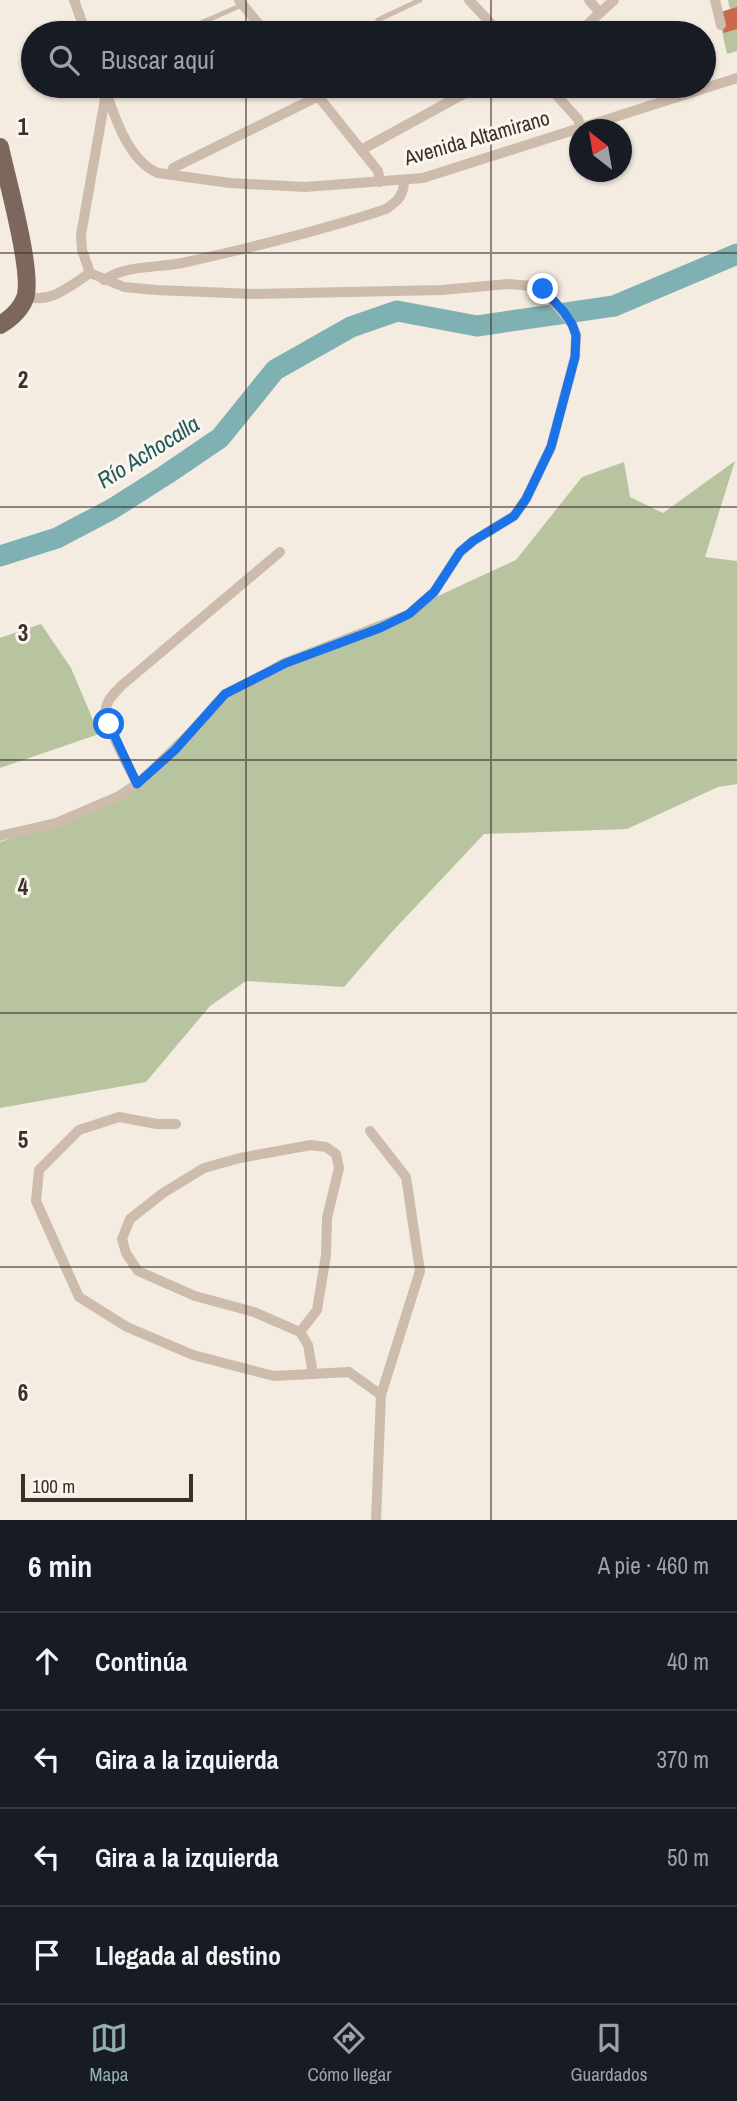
<!DOCTYPE html>
<html lang="es">
<head>
<meta charset="utf-8">
<style>
	:root { --surface:#171b24; --page:#20242c; --text:#f1f3f6; --muted:#9ea1a6; --line:#363941; --accent:#92aeb2 }
	body { margin:0; font-family:"Archivo Narrow",sans-serif; background:var(--page); color:var(--text) }
	.compass { position:absolute; left:569px; top:119px; width:63px; height:63px; border-radius:50%; background:var(--surface); box-shadow:0 2px 5px #0004; rotate:329deg }
	.scale { position:absolute; left:21px; bottom:18px; width:172px; box-sizing:border-box; padding-left:7px; border:4px solid #3b302b; border-top:0; font-size:19px; line-height:24px; white-space:nowrap; color:#3b302b; -webkit-text-stroke:5px #fbf5ee; paint-order:stroke }
	.stop { position:absolute; width:21px; height:21px; margin:-16px; border:5px solid #1a73e8; border-radius:50%; background:#fff }
	.stop.end { background:#1a73e8; border-color:#fff; box-shadow:0 2px 7px #0008 }
	.list { margin:0; padding:0; list-style:none }
	h2 { display:flex; justify-content:space-between; align-items:center; height:91px; margin:0; padding:0 28px; font-size:30px }
	h2 small { font-size:23px; font-weight:400; color:var(--muted) }
	.list li { display:grid; grid-template-columns:46px 1fr auto; gap:21px; align-items:center; box-sizing:border-box; height:98px; padding:0 28px; border-top:2px solid var(--line) }
	.list b { display:block; font-size:26px; white-space:nowrap }
	.list em { font-size:23px; font-style:normal; color:var(--muted) }
	.icon { flex:none; width:38px; height:38px; fill:none; stroke:currentColor; stroke-width:2; stroke-linecap:round; stroke-linejoin:round }
	.map { position:relative; flex:none; width:737px; height:1520px; overflow:hidden }
	.search { position:absolute; background:var(--surface); box-shadow:0 2px 5px #0004; left:21px; right:21px; top:21px; height:77px; display:flex; align-items:center; gap:18px; box-sizing:border-box; padding:0 24px; border-radius:38px; color:var(--muted); font-size:26px }
	.sheet { height:483px; background:var(--surface) }
	nav { display:flex; justify-content:space-around; align-items:center; box-sizing:border-box; height:98px; border-top:2px solid var(--line); background:var(--surface); font-size:19px; color:var(--muted) }
	nav a { display:grid; justify-items:center; gap:4px }
	nav .on { color:var(--accent) }
	.map>svg:first-child { display:block }
</style>
</head>
<body>
<div class="map">
<svg width="737" height="1520" viewBox="0 0 737 1520">
	<rect width="100%" height="100%" fill="#f4ebe1"/>
	<g fill="#b8c4a0">
		<polygon points="728,0 737,0 737,51 727,54 718,13 730,9"/>
		<polygon points="735,461 705,557 737,561 737,784 718,787 627,829 484,834 390,934 344,987 246,981 210,1006 146,1082 0,1108 0,842 62,822 131,784 219,698 279,660 412,608 516,560 582,477 624,462 630,497 663,513"/>
		<polygon points="41,624 71,668 99,734 0,768 0,638"/>
	</g>
	<g fill="none" stroke-linecap="round" stroke-linejoin="round">
		<polyline stroke="#7fb0b2" stroke-width="21" points="0,556 57,538 112,509 167,474 220,438 275,370 351,327 397,311 477,326 614,306 737,254"/>
	</g>
	<polygon fill="#c8694b" points="737,7 737,29 724,33 718,13"/>
	<g fill="none" stroke-linecap="round" stroke-linejoin="round">
		<g stroke="#cdbbac" stroke-width="5">
			<polyline points="378,20 420,0"/>
			<polyline points="178,33 242,5"/>
		</g>
		<g stroke="#cdbbac" stroke-width="10">
			<polyline points="74,0 86,33"/>
			<polyline points="239,0 266,33"/>
			<polyline points="469,0 500,33"/>
			<polyline points="589,0 600,13"/>
			<polyline points="715,0 721,25"/>
			<polyline points="578,33 614,0"/>
			<path d="M104,86C114,115 128,161 158,173L230,183L305,187L423,178L737,78"/>
			<polyline points="310,86 378,171 380,182"/>
			<polyline points="548,86 578,119 581,129"/>
			<polyline points="361,150 478,86"/>
			<polyline points="171,175 173,168 319,96"/>
			<path d="M104,280C125,265 157,268 182,263C250,248 320,231 386,209C398,201 404,195 404,180"/>
			<path d="M26,296C50,305 71,285 90,273"/>
			<path d="M137,784C129,767 106,727 106,710C106,700 115,693 121,686L280,552"/>
			<polyline points="0,836 56,823 119,796 137,784 175,750 225,694 286,663 380,627 409,614 434,592 460,552 473,541 514,516 526,499 551,447 575,357 576,335 572,324 543,289 533,286 508,284 442,290 254,294 156,290 124,287 90,273 82,250 81,235 106,93"/>
			<polyline points="176,1124 157,1124 119,1117 79,1130 39,1170 36,1201 79,1297 127,1327 193,1355 274,1376 349,1372 381,1395 376,1520"/>
			<polyline points="370,1131 406,1177 420,1271 381,1395"/>
			<polyline points="300,1332 317,1310 326,1255 327,1218 339,1168 336,1154 326,1147 311,1145 240,1158 204,1168 163,1193 130,1219 122,1239 126,1253 138,1271 195,1296 254,1312 300,1332 308,1345 313,1374"/>
		</g>
		<path stroke="#7d675c" stroke-width="18" d="M0,147C6,176 34,274 25,298C21,309 10,319 0,325"/>
	</g>
	<g fill="none" stroke-linecap="round" stroke-linejoin="round">
		<polyline stroke="#1a73e8" stroke-width="9" points="109,724 137,784 175,750 225,694 286,663 380,628 409,614 434,592 460,552 473,541 514,516 526,499 551,447 575,357 576,335 572,324 564,312 543,289"/>
	</g>
	<path fill="none" stroke="#3b302b" stroke-width="2" stroke-opacity="0.55" d="M246,0V33M491,0V33M246,86V1520M491,86V1520M0,253H737M0,507H737M0,760H737M0,1013H737M0,1267H737"/>
	<g text-anchor="middle" stroke-width="6" stroke-linejoin="round" paint-order="stroke">
		<g font-size="21" fill="#3b302b" stroke="#fbf5ee">
			<text transform="translate(477 138) rotate(-16)" y="7">Avenida Altamirano</text>
		</g>
		<g font-size="23" font-style="italic" fill="#1f5a5e" stroke="#fbf5ee">
			<text transform="translate(148 452) rotate(-32)" y="8">Río Achocalla</text>
		</g>
	</g>
	<g font-size="23" text-anchor="middle" font-weight="bold" fill="#3b302b" stroke="#fbf5ee" stroke-width="6" stroke-linejoin="round" paint-order="stroke">
		<text x="23" y="135">1</text>
		<text x="23" y="388">2</text>
		<text x="23" y="641">3</text>
		<text x="23" y="895">4</text>
		<text x="23" y="1148">5</text>
		<text x="23" y="1401">6</text>
	</g>
</svg>
<svg class="compass" viewBox="-18 -18 36 36"><path d="M0-13l5 13h-10z" fill="#e53935"/><path d="M0 13l5-13h-10z" fill="#9ea1a6"/></svg>
<div class="scale">100 m</div>
<div class="stop" style="left:109px;top:724px"></div>
<div class="stop end" style="left:543px;top:289px"></div>
<div class="search"><svg class="icon" aria-label="search" viewBox="0 0 24 24"><circle cx="10" cy="10" r="6"/><path d="M15 15l6 6"/></svg>Buscar aquí</div>
</div>
<section class="sheet">
<h2>6 min<small>A pie · 460 m</small></h2>
<ul class="list">
<li><svg class="icon" aria-label="ahead" viewBox="0 0 24 24"><path d="M12 20V5M6 11l6-6 6 6"/></svg><div><b>Continúa</b></div><em>40 m</em></li>
<li><svg class="icon" aria-label="left" viewBox="0 0 24 24"><path d="M17 20v-9H6M10 6l-5 5 5 5"/></svg><div><b>Gira a la izquierda</b></div><em>370 m</em></li>
<li><svg class="icon" aria-label="left" viewBox="0 0 24 24"><path d="M17 20v-9H6M10 6l-5 5 5 5"/></svg><div><b>Gira a la izquierda</b></div><em>50 m</em></li>
<li><svg class="icon" aria-label="arrive" viewBox="0 0 24 24"><path d="M6 21V4h12l-3 4 3 4H6"/></svg><div><b>Llegada al destino</b></div></li>
</ul>
</section>
<nav>
<a class="on"><svg class="icon" aria-label="map" viewBox="0 0 24 24"><path d="M3 6l6-2 6 2 6-2v14l-6 2-6-2-6 2zM9 4v14M15 6v14"/></svg>Mapa</a>
<a><svg class="icon" aria-label="directions" viewBox="0 0 24 24"><path d="M12 3l9 9-9 9-9-9zM9 14v-3h6M13 9l2 2-2 2"/></svg>Cómo llegar</a>
<a><svg class="icon" aria-label="saved" viewBox="0 0 24 24"><path d="M7 4h10v16l-5-4-5 4z"/></svg>Guardados</a>
</nav>
</body>
</html>
